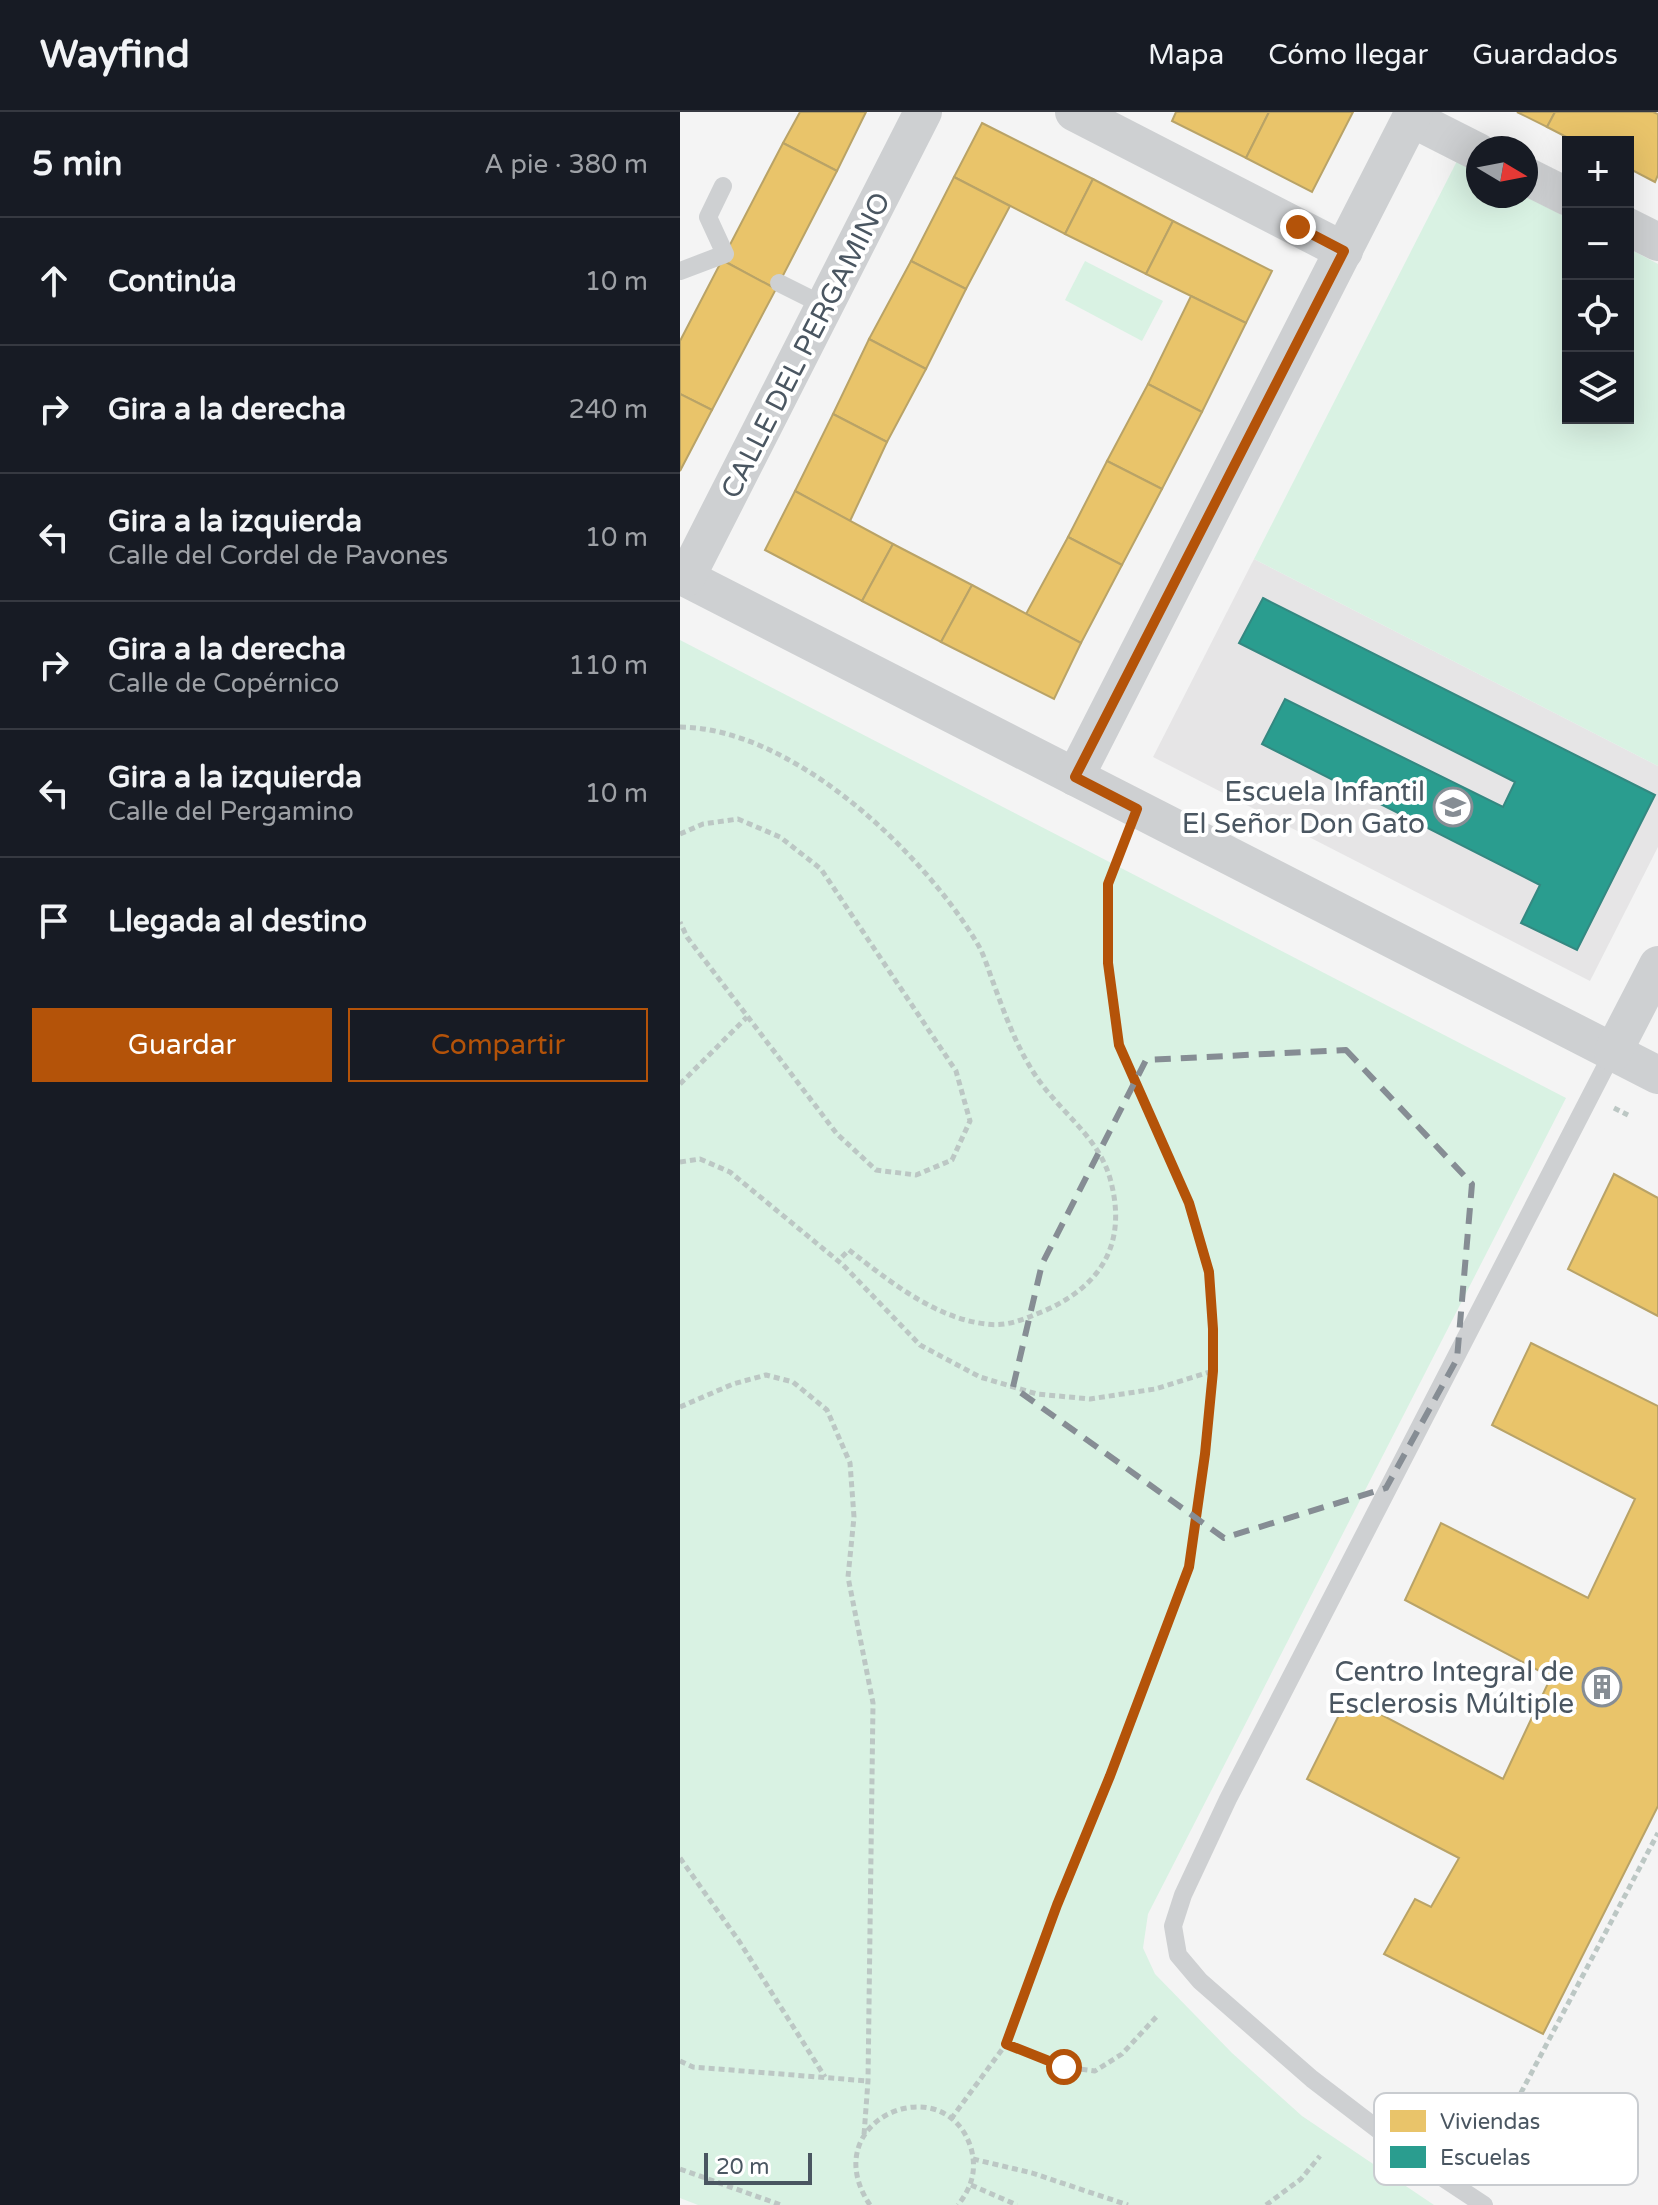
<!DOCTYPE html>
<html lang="es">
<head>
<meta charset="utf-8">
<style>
	:root { --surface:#171b24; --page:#20242c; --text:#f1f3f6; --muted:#9ea1a6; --line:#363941; --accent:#b45309 }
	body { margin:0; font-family:"Varela Round",sans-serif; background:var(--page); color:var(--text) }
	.controls { position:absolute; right:24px; top:24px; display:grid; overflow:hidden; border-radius:0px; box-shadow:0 8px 32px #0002 }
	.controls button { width:72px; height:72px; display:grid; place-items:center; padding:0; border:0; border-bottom:2px solid var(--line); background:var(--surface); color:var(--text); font:40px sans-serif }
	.compass { position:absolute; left:786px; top:24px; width:72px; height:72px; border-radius:50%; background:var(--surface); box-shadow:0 8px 32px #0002; rotate:100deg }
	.scale { position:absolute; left:24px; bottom:20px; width:108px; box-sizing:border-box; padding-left:8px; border:4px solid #4a5661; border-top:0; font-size:22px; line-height:28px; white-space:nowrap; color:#4a5661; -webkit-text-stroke:6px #fff; paint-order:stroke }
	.stop { position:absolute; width:24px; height:24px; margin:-18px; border:6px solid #b45309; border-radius:50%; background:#fff }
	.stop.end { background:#b45309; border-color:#fff; box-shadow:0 2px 8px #0008 }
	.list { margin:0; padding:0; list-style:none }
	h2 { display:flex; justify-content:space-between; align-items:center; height:104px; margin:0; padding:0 32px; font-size:34px }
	h2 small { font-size:26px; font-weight:400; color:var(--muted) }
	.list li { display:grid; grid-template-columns:52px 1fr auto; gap:24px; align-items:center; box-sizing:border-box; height:128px; padding:0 32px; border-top:2px solid var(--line) }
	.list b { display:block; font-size:30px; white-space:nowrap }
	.list p { margin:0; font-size:26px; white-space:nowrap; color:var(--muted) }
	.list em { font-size:26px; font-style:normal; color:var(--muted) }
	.actions { display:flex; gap:16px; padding:24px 32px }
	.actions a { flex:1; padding:18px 0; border:2px solid var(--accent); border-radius:0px; text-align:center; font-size:28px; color:var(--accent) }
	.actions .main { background:var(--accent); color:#fff }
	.icon { flex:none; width:44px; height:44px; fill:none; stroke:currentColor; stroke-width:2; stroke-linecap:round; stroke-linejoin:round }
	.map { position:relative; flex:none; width:978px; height:2093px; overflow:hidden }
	header { display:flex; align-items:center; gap:48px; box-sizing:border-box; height:112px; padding:0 40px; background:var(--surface); border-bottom:2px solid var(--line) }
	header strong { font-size:38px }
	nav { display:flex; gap:44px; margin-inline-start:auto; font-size:28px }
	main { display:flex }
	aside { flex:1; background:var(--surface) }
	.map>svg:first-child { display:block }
</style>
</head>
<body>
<header>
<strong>Wayfind</strong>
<nav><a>Mapa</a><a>Cómo llegar</a><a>Guardados</a></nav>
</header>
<main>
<aside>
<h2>5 min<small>A pie · 380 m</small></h2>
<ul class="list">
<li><svg class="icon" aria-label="ahead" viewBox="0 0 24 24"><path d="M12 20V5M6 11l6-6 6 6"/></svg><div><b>Continúa</b></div><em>10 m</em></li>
<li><svg class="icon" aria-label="right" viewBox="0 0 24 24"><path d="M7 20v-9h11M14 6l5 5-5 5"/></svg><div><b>Gira a la derecha</b></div><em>240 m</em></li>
<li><svg class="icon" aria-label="left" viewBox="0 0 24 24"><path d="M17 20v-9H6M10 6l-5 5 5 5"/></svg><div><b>Gira a la izquierda</b><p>Calle del Cordel de Pavones</p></div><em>10 m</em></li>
<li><svg class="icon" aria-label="right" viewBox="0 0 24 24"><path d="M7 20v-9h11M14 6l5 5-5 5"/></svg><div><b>Gira a la derecha</b><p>Calle de Copérnico</p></div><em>110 m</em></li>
<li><svg class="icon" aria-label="left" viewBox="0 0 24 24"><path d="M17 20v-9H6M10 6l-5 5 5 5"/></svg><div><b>Gira a la izquierda</b><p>Calle del Pergamino</p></div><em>10 m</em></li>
<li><svg class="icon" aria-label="arrive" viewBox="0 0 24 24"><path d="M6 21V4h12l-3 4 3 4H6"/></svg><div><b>Llegada al destino</b></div></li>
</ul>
<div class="actions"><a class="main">Guardar</a><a>Compartir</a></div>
</aside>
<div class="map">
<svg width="978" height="2093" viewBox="0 0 978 2093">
	<rect width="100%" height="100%" fill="#f4f4f4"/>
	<polygon fill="#e6e5e6" points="574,447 978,654 978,735 910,869 473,645"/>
	<g fill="#d9f2e3">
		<polygon points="777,49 798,60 798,84 846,84 888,106 888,306 948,306 948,136 978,152 978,654 574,447"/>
		<polygon points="405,149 483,189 462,229 385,188"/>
		<polygon points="0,528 886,986 468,1802 463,1836 475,1862 552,1941 622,2004 754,2093 18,2093 0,2086"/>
	</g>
	<g fill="#e9c46a" stroke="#b9a367" stroke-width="2">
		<polygon points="120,0 186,0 157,59 103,31"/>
		<polygon points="496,0 589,0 566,46 492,9"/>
		<polygon points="589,0 673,0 632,80 566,46"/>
		<polygon points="837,0 875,0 867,15"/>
		<polygon points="875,0 973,0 978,2 978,63 975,70 948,56 948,30 896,30 867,15"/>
		<polygon points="302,11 413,67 385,122 274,65"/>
		<polygon points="103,31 157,59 96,177 42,148"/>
		<polygon points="274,65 330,94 286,177 231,149"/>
		<polygon points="413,67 493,109 466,162 385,122"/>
		<polygon points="493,109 592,159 566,211 466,162"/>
		<polygon points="42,148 96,177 32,298 0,282 0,229"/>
		<polygon points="231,149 286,177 246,257 189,227"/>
		<polygon points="511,184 566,211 522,300 468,272"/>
		<polygon points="189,227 246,257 207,330 153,302"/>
		<polygon points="468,272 522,300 482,377 427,349"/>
		<polygon points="0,282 32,298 0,359"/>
		<polygon points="153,302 207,330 170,409 115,379"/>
		<polygon points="427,349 482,377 442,453 388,425"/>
		<polygon points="115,379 213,432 182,489 85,438"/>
		<polygon points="388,425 442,453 401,531 346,502"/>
		<polygon points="213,432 292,473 261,530 182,489"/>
		<polygon points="292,473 401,531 374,587 261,530"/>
		<polygon points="934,1062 978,1086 978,1204 888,1157"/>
		<polygon points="851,1231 978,1294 978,1694 863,1922 704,1842 735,1787 751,1795 779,1746 627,1667 668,1585 823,1667 871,1565 725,1488 761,1411 908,1486 955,1387 812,1313"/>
	</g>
	<polygon fill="#2a9d8f" stroke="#348881" stroke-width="2" points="583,486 975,683 897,838 841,811 860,773 582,632 605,587 823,695 835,670 559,531"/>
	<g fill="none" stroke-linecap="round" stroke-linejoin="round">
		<g stroke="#bcc7c4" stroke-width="5" stroke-dasharray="6 4" stroke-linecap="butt">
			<path d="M0,615C112,616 242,739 297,831C304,842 308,857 313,870C324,900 335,931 352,958C376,998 420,1024 431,1070C447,1132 421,1174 364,1199C344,1207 328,1215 306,1212C254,1206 208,1168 169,1138L158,1149"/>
			<polyline points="0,722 23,712 58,707 100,725 141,757 276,959 290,1009 272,1048 236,1063 196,1058 157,1022 7,825 0,810"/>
			<polyline points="0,972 67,905"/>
			<polyline points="934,996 948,1003"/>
			<polyline points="0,1050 20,1047 50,1060 163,1153 240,1233 300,1265 357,1282 410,1287 475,1277 533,1259"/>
			<polyline points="0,1295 53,1272 86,1263 113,1270 147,1298 170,1351 174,1405 168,1465 193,1591 188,1969 184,2023"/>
			<polyline points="0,1746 59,1829 145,1965"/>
			<polyline points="326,1932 384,1955 415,1959 442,1942 478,1903"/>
			<polyline points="0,1949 13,1955 188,1969"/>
			<polyline points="271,2007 326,1932 377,1793 430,1664 509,1455 525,1342 533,1259 533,1217 529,1160 509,1091 439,933 428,851 428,772 444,731"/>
			<polyline points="847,2043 815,2030 978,1721"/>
			<polyline points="293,2047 352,2061 448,2093"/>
			<polyline points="0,2057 101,2093"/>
			<polyline points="291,2073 337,2093"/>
			<path d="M190,2093C133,2008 265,1953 291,2036C297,2058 292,2075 278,2093"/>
			<polyline points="586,2093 621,2067 640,2044"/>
		</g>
		<g stroke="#ced0d2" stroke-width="18">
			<polyline points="0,159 45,142 28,105 43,74"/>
			<polyline points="99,171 145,194"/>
			<polyline points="804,2093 751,2058 632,1967 520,1869 498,1843 493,1814 503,1783 548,1687 933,940"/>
		</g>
		<g stroke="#ced0d2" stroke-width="38">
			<polyline points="394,0 664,139"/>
			<polyline points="731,6 798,40"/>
			<polyline points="846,64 888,85"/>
			<polyline points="948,115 978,130"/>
			<polyline points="0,463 978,963"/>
			<polyline points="6,466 243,0"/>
			<polyline points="395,665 734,0"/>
			<polyline points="933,940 978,853"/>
		</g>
	</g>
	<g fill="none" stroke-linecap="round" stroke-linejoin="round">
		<polyline stroke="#b45309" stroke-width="10" points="384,1955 326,1932 377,1793 430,1664 509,1455 525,1342 533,1259 533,1217 529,1160 509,1091 439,933 428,851 428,772 457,697 395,665 664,139 618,115"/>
	</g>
	<path fill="none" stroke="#868d94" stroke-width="6" stroke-dasharray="16 10" stroke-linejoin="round" d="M666,938L792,1072L777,1247L706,1376L544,1426L333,1275L362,1152L466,948Z"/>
	<defs>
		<g id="school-ring" transform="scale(2)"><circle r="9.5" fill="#fff" stroke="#868d94" stroke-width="1.5"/><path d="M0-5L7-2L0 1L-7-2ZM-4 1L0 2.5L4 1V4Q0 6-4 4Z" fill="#868d94"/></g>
		<g id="building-ring" transform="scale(2)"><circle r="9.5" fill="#fff" stroke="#868d94" stroke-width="1.5"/><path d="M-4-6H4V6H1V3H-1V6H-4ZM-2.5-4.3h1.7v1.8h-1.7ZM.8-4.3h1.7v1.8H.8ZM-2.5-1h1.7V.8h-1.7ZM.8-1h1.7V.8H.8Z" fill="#868d94"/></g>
	</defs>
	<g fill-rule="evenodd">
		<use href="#school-ring" x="773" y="695"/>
		<use href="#building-ring" x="922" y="1575"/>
	</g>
	<g text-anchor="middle" stroke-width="8" stroke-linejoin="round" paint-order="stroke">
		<g font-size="28" fill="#4a5661" stroke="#fff">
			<text transform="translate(125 233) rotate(-63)" y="10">CALLE DEL PERGAMINO</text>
		</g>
		<g font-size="28" fill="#4a5661" stroke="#fff" text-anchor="end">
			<text x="745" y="689">Escuela Infantil<tspan x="745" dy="32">El Señor Don Gato</tspan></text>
			<text x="894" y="1569">Centro Integral de<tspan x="894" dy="32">Esclerosis Múltiple</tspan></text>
		</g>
	</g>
	<rect x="694" y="1981" width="264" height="92" rx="12" fill="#fff" stroke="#c9ccd0" stroke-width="2"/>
	<rect x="710" y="1998" width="36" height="22" fill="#e9c46a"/>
	<rect x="710" y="2034" width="36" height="22" fill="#2a9d8f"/>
	<g font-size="22" fill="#4a5661">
		<text x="760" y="2017">Viviendas</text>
		<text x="760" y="2053">Escuelas</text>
	</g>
</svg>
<div class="controls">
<button>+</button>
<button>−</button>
<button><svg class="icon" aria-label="locate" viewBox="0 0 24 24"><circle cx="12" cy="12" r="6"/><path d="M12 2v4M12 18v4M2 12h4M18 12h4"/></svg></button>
<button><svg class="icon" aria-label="layers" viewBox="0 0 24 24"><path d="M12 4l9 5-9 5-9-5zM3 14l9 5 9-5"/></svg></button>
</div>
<svg class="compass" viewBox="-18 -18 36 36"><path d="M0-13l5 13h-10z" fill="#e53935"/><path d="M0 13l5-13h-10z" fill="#9ea1a6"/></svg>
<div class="scale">20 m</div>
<div class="stop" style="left:384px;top:1955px"></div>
<div class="stop end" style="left:618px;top:115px"></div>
</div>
</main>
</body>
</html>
